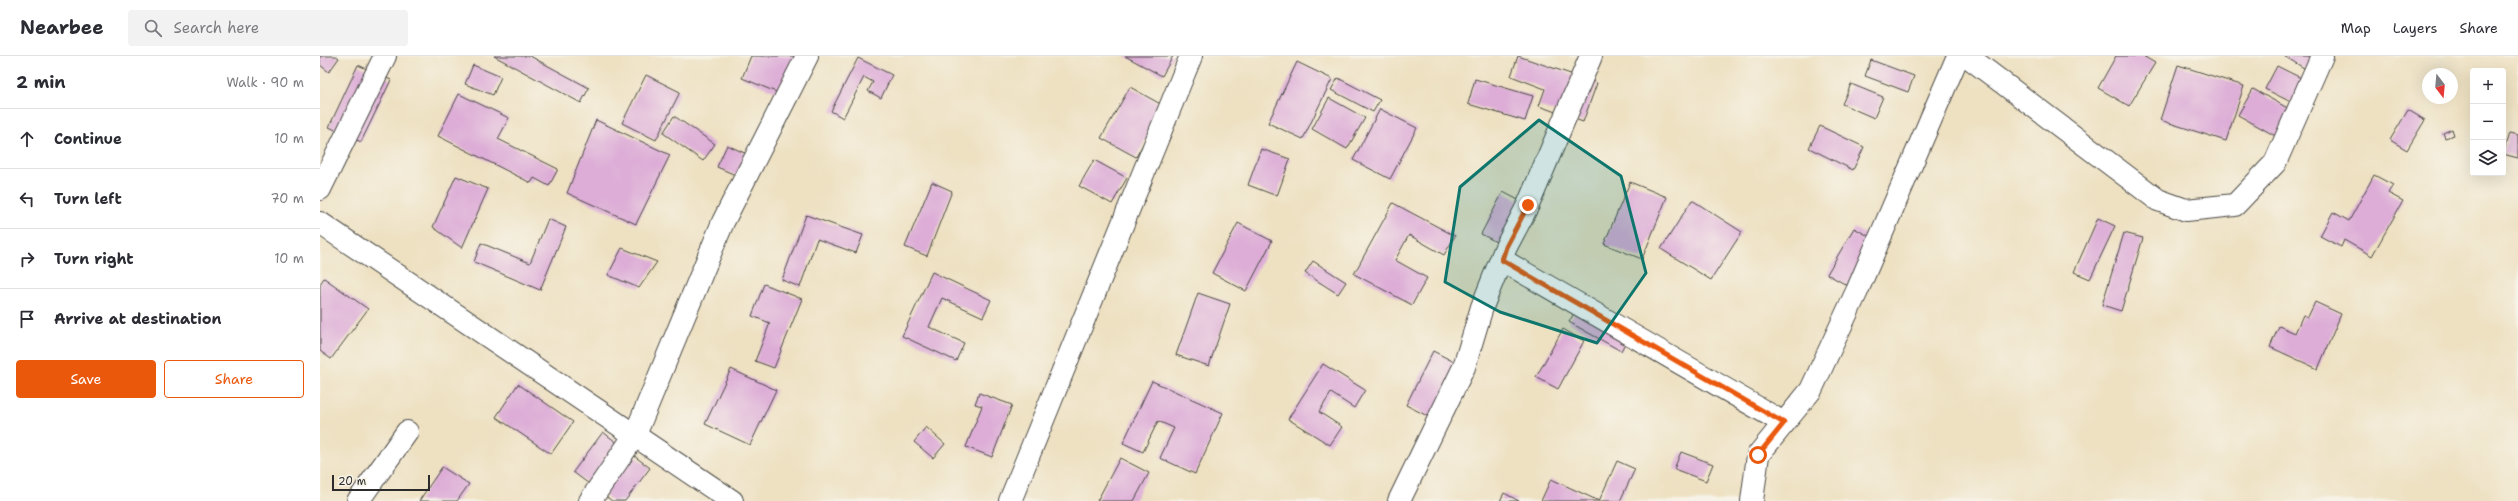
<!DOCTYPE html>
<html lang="en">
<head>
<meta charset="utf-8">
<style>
	:root { --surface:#fff; --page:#f2f2f3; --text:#2b2b33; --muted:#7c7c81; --line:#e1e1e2; --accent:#ea580c }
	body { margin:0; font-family:"Shantell Sans",sans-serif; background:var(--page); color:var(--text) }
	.controls { position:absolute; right:12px; top:12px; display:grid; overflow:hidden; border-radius:4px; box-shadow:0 4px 16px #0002 }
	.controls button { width:36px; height:36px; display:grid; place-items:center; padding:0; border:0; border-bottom:1px solid var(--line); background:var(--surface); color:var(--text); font:20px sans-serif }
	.compass { position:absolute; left:2102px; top:12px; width:36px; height:36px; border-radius:50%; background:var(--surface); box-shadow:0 4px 16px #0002; rotate:164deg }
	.scale { position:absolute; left:12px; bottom:10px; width:98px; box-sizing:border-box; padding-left:4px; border:2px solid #2b2b2b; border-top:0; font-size:11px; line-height:14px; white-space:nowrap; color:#2b2b2b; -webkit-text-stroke:3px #f7f3e8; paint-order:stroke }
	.stop { position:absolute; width:12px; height:12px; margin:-9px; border:3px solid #ea580c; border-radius:50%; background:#fff }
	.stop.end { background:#ea580c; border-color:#fff; box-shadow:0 1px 4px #0008 }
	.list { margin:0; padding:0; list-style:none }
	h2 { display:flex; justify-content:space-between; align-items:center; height:52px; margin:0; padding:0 16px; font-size:17px }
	h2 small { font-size:13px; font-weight:400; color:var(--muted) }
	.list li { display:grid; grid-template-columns:26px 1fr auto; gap:12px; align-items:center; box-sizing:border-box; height:60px; padding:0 16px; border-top:1px solid var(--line) }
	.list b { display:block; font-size:15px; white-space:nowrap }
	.list em { font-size:13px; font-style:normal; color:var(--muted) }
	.actions { display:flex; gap:8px; padding:12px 16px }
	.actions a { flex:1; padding:9px 0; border:1px solid var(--accent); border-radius:4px; text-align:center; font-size:14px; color:var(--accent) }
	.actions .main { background:var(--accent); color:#fff }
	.icon { flex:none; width:22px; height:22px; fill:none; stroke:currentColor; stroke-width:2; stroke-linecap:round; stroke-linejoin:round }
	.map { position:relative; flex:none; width:2198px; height:445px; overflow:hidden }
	header { display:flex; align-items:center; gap:24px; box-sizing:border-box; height:56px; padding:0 20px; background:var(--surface); border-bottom:1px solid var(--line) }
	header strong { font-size:19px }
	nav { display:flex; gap:22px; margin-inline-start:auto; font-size:14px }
	.search { width:280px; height:36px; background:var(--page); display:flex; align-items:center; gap:10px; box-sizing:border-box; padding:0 14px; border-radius:4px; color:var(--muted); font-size:15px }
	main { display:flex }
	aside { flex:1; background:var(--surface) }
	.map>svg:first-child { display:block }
</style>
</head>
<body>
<header>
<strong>Nearbee</strong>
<div class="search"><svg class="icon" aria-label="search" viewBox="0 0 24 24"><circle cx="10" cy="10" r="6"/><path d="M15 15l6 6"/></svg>Search here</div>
<nav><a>Map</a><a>Layers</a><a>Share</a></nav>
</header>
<main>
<aside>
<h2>2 min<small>Walk · 90 m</small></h2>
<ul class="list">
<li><svg class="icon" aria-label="ahead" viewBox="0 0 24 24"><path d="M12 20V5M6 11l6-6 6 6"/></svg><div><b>Continue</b></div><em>10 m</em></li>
<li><svg class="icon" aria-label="left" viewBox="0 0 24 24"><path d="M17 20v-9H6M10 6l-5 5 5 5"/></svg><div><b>Turn left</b></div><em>70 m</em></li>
<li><svg class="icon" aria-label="right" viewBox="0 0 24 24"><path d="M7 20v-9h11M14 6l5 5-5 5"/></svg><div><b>Turn right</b></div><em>10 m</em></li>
<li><svg class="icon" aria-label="arrive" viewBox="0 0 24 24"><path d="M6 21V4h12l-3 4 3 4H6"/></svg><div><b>Arrive at destination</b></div></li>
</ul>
<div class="actions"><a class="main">Save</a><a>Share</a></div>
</aside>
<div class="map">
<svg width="2198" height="445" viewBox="0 0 2198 445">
	<rect width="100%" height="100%" fill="#f7f3e8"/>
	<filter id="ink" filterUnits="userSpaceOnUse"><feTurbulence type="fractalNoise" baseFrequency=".025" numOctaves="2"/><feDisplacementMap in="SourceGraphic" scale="8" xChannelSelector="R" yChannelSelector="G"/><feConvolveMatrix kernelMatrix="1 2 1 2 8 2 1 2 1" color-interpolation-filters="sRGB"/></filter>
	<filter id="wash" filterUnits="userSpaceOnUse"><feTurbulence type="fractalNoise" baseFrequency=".012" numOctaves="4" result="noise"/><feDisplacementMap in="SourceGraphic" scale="16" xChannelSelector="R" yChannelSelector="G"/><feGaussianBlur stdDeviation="0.9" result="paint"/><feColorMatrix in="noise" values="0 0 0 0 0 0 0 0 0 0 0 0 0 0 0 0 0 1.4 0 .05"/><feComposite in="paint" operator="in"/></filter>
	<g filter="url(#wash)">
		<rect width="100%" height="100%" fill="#eee1c2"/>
		<g id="blocks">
			<g fill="#ddadd7">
				<polygon points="0,0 16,0 19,2 9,16 0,9"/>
				<polygon points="174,0 210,0 269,32 261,47"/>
				<polygon points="431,0 477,0 461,38 422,22"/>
				<polygon points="805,0 853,0 842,20"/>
				<polygon points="1198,0 1277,27 1263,66 1219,50 1225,33 1191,20"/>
				<polygon points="1796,0 1823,0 1835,7 1809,50 1778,32"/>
				<polygon points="1964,0 2012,0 1999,21"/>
				<polygon points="538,2 572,19 561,42 548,35 553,26 544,21 523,62 511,55"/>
				<polygon points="1551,4 1594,20 1588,36 1545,20"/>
				<polygon points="977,6 1012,23 983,83 948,67"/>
				<polygon points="38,9 71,24 41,86 9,71"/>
				<polygon points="153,9 181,21 173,39 145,28"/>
				<polygon points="1858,9 1924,30 1906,85 1840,64"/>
				<polygon points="1957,10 1995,29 1983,52 1945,33"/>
				<polygon points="326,19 360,36 336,84 302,67"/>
				<polygon points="1018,22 1060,44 1053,56 1011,34"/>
				<polygon points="1155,23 1213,40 1205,65 1148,48"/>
				<polygon points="1531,28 1563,41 1554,62 1522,48"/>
				<polygon points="810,31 844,50 816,101 781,82"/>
				<polygon points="1933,33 1973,55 1959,82 1918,59"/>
				<polygon points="139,38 189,62 178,83 238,113 229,130 214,122 211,127 118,80"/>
				<polygon points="1009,42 1045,62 1027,93 992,73"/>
				<polygon points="1060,53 1097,72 1070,123 1033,104"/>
				<polygon points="2088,54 2105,64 2087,94 2070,84"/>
				<polygon points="354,60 395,88 383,105 343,77"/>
				<polygon points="276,64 350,99 316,168 247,137"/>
				<polygon points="1500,70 1544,91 1533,114 1489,92"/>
				<polygon points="2132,73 2134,79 2125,82 2123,77"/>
				<polygon points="2189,77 2198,79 2198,102 2183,98"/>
				<polygon points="407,89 429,99 420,121 397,111"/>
				<polygon points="941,93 970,103 957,140 928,129"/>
				<polygon points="774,104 807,122 792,148 759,130"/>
				<polygon points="2054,119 2073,129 2068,137 2083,145 2052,200 2024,184 2021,191 2000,180 2013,156 2029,165"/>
				<polygon points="136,120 168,133 142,192 113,171"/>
				<polygon points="612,126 632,135 607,200 585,191"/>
				<polygon points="1310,126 1347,141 1322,203 1284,188"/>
				<polygon points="1183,136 1208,149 1186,191 1161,178"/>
				<polygon points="1372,144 1422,176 1391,224 1341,193"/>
				<polygon points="1073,147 1135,180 1124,199 1089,179 1075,204 1107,222 1092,249 1034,218"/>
				<polygon points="486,159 543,179 536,197 497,183 480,231 462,224"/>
				<polygon points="1778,162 1795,170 1770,223 1754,216"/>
				<polygon points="228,163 246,171 220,234 154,206 161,187 210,207"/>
				<polygon points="918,167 952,185 926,235 892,217"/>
				<polygon points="1534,172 1563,188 1537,235 1507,218"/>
				<polygon points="1804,177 1823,182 1801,255 1782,249"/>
				<polygon points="302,192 337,206 319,232 288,219"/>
				<polygon points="993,205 1026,226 1018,238 985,217"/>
				<polygon points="612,216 671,244 663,261 622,242 609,271 644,287 636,305 582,280"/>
				<polygon points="4,222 48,253 11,303 0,295 0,228"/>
				<polygon points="444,228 482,243 454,312 435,305 450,267 432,260"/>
				<polygon points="878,237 910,248 889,310 856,299"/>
				<polygon points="1995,246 2021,258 1998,313 1950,291 1959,270 1975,277 1983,259 1988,261"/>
				<polygon points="1257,252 1308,281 1301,295 1249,266"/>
				<polygon points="1243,273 1264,285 1238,333 1216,321"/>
				<polygon points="1113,295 1144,311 1117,365 1086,349"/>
				<polygon points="1003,308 1045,334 1034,352 1011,337 999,356 1022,371 1010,389 968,363"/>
				<polygon points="411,313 456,334 430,389 385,368"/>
				<polygon points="832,325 903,357 875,418 840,402 854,372 838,365 823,396 803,387"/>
				<polygon points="198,328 253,366 231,398 176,361"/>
				<polygon points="659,337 692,349 672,401 646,391 662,350 655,348"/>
				<polygon points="606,371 625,388 613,402 594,386"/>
				<polygon points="283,376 330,412 305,445 292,445 253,416"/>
				<polygon points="1361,396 1393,408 1386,425 1354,413"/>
				<polygon points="800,402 829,417 814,445 777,445"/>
				<polygon points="1297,405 1315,413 1300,445 1221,445 1231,423 1279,445"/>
				<polygon points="122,411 149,428 137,445 99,445"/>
				<polygon points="1184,437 1199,445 1180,445"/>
			</g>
		</g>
	</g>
	<g filter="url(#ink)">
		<use href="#blocks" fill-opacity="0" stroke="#484642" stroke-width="1"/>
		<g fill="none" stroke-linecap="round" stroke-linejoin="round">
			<g stroke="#484642" stroke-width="24">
				<g id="minor">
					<polyline points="1647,0 1838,144 1866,154 1915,149 1955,107 2002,0"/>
					<polyline points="0,133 65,0"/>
					<polyline points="0,167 412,445"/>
					<polyline points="1182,204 1464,367"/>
					<polyline points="38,445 87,376"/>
					<polyline points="270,445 315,379 403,166 487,0"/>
					<polyline points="690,445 871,0"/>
					<polyline points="1079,445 1144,311 1162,251 1186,191 1208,149 1271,0"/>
					<polyline points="1432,445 1438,399 1491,334 1537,235 1638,0"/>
				</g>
			</g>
			<use href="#minor" stroke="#fff" stroke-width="22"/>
		</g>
	</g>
	<g fill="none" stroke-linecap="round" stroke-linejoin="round" filter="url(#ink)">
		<polyline stroke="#ea580c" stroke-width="5" points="1208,149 1186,191 1182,204 1464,367 1438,399"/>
	</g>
	<path fill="#0f766e" fill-opacity="0.2" stroke="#0f766e" stroke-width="3" stroke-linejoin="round" d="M1219,64L1301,120L1326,217L1277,287L1180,256L1125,226L1140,131Z"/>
</svg>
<div class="controls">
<button>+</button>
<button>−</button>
<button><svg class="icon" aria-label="layers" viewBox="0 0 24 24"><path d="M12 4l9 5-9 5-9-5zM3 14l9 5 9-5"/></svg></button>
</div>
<svg class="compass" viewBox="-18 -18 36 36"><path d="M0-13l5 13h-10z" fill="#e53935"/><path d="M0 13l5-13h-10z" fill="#7c7c81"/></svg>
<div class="scale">20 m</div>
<div class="stop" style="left:1438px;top:399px"></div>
<div class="stop end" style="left:1208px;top:149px"></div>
</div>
</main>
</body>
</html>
